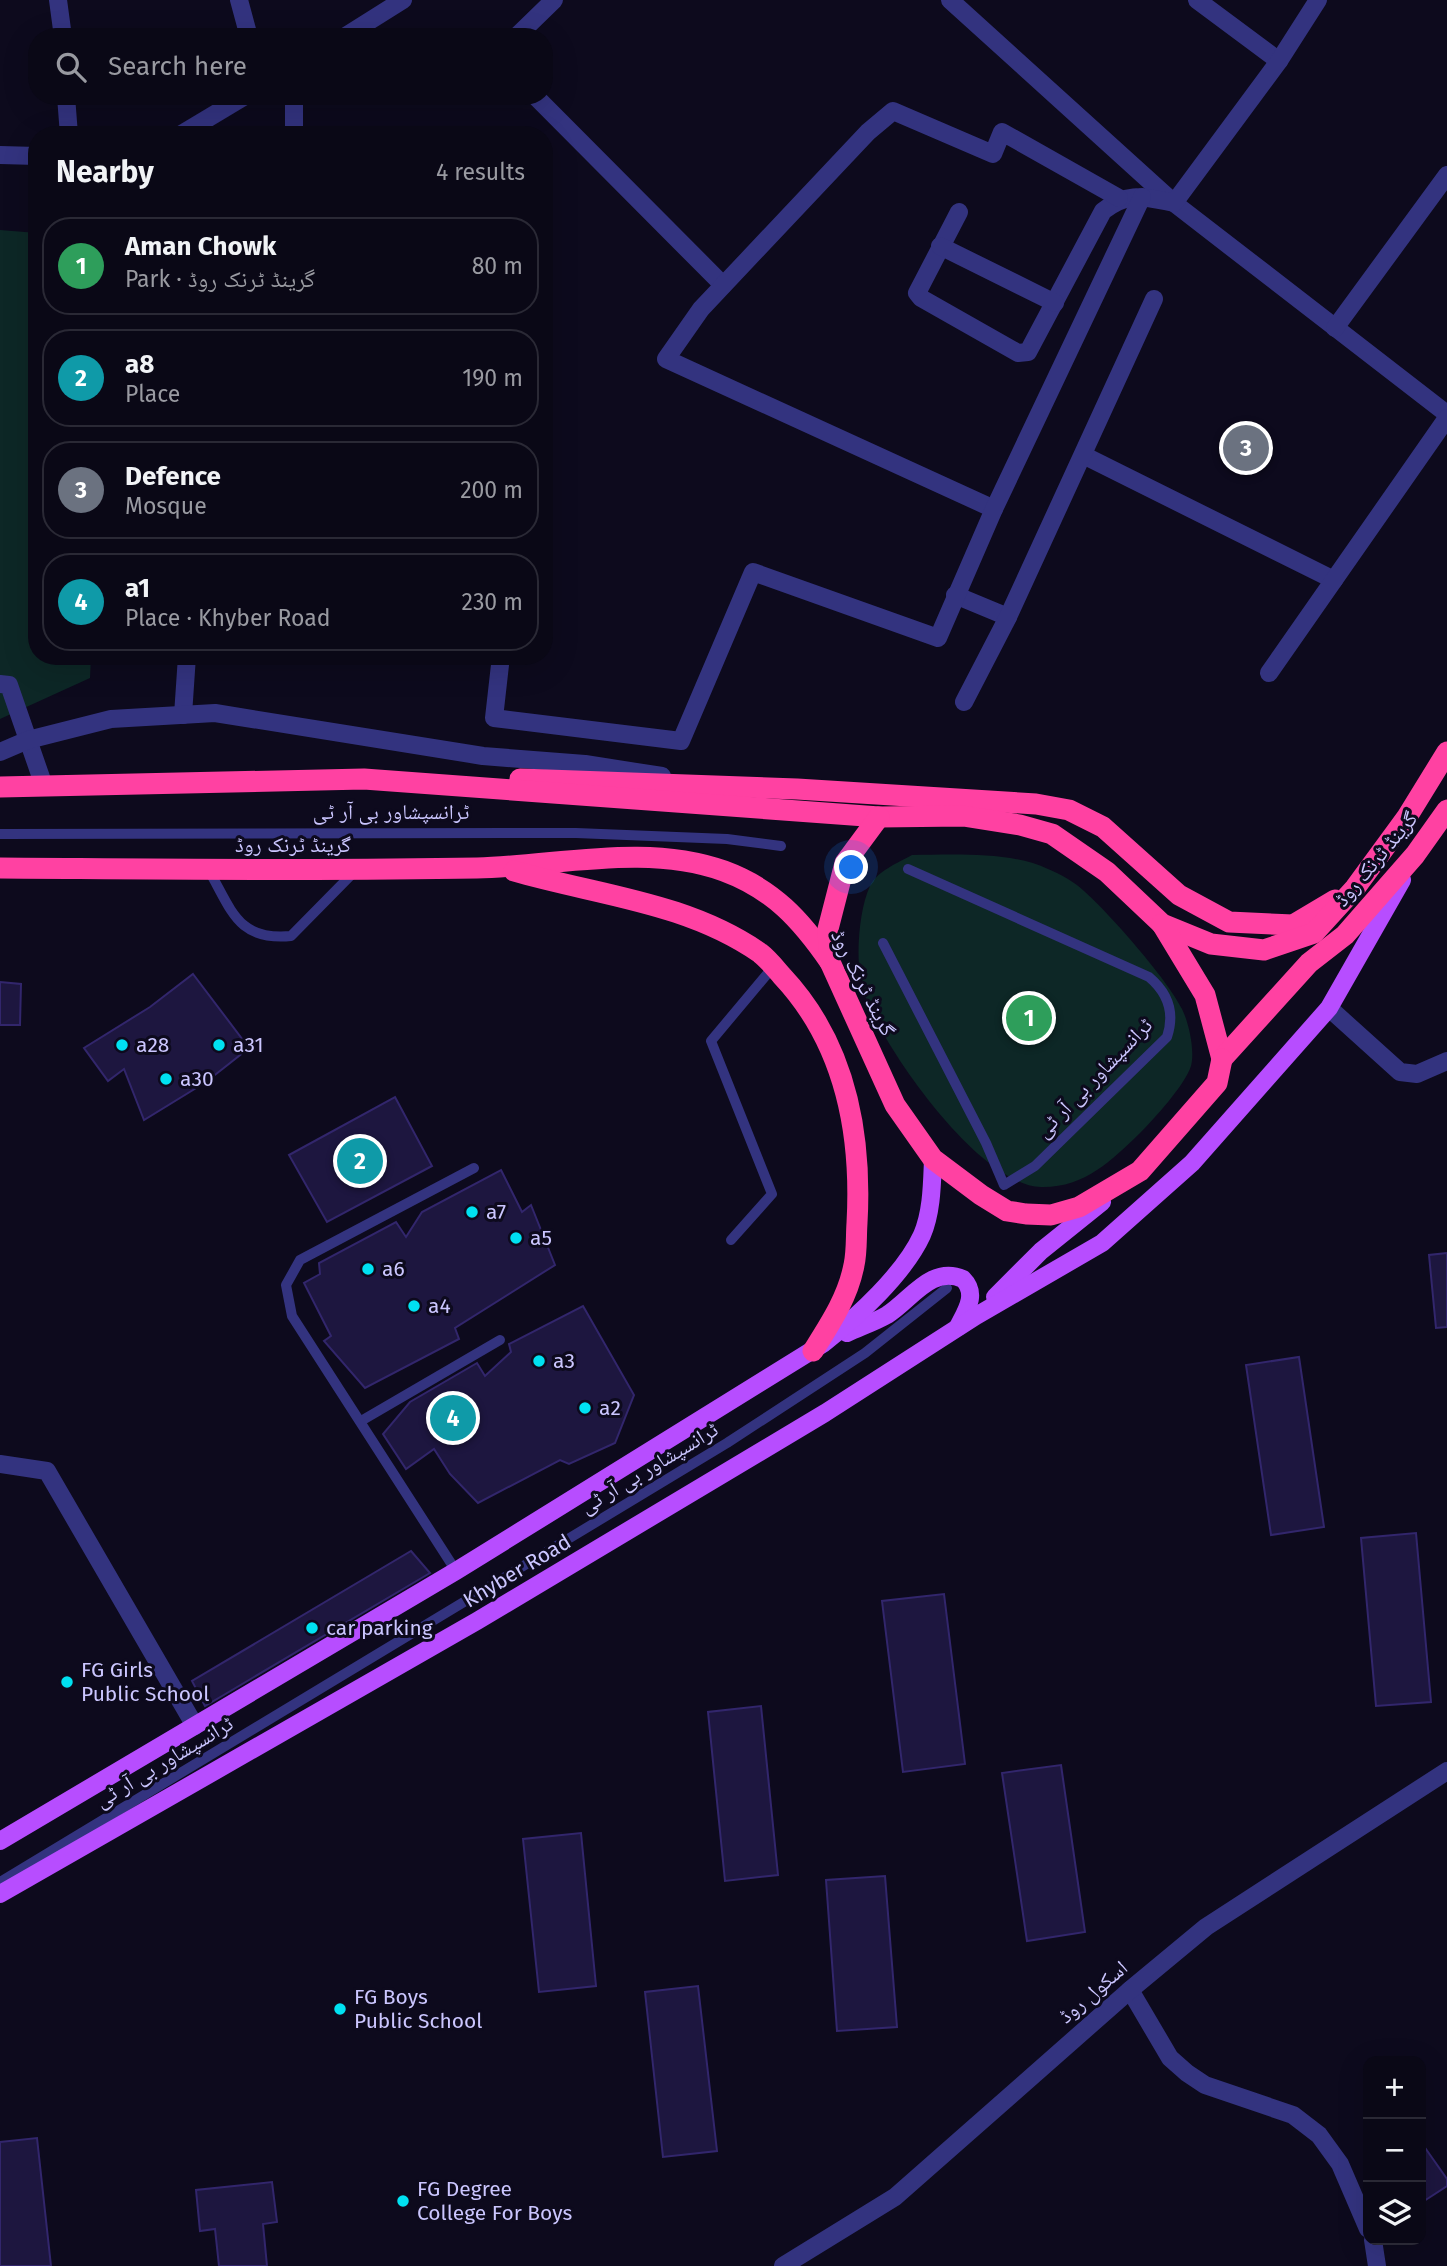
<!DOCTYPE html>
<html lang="en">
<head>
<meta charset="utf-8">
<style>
	:root { --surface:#0a0816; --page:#13111f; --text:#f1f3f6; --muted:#999aa1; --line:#2a2935; --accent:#0f766e }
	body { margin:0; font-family:"Fira Sans","Noto Naskh Arabic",sans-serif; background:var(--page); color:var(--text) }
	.controls { position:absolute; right:21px; bottom:21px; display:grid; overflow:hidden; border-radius:14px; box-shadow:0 7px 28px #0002 }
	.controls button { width:63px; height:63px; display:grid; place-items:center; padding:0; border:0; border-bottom:2px solid var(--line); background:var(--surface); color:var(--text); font:35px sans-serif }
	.you { position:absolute; left:852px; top:868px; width:24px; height:24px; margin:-18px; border:5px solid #fff; border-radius:50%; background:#1a73e8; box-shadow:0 0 0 10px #1a73e833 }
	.badge { display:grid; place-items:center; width:46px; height:46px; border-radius:50%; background:var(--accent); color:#fff; font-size:23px; font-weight:700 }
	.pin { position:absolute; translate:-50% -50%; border:4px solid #fff; box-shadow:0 2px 7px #0006 }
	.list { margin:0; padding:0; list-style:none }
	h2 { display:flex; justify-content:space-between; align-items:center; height:91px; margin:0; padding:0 28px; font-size:30px }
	h2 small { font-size:23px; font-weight:400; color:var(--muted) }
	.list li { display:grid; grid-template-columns:46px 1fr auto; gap:21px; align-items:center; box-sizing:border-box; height:98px; margin:0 14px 14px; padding:0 14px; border:2px solid var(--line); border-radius:28px }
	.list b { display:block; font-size:26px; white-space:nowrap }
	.list p { margin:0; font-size:23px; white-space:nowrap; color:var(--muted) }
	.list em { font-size:23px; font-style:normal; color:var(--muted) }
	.icon { flex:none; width:38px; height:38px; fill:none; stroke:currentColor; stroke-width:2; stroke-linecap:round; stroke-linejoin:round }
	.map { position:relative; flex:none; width:1447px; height:2266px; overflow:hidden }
	.search { position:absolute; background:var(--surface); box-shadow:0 7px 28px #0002; left:28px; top:28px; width:525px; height:77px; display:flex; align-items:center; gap:18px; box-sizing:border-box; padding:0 24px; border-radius:28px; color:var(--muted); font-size:26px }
	.panel { position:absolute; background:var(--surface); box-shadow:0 7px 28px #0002; left:28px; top:126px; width:525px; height:539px; border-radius:28px }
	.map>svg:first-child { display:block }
</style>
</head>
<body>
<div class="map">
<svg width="1447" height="2266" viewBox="0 0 1447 2266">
	<rect width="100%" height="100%" fill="#0d0a1d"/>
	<g fill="#0d2726">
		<polygon points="0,230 37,233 37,656 91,656 90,678 0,719"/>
		<path d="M912,855C952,855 1011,851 1048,869C1060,874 1075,882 1084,891C1109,913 1168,980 1182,1009C1189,1023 1195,1051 1191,1066C1185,1085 1154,1119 1140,1133C1111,1161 1084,1188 1041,1187C980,1186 880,1045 863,990C855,964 858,912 870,886C877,871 898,863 912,855Z"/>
	</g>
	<g fill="#1d163f" stroke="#32266c" stroke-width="2">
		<polygon points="193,974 249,1048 206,1082 144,1120 124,1069 108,1081 84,1048 150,1007"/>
		<polygon points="0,982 21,984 20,1025 0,1025"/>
		<polygon points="395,1097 432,1166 327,1222 289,1155"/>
		<polygon points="501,1170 522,1212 531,1205 555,1265 455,1328 459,1339 365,1388 324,1341 331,1336 304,1283 320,1274 319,1263 396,1222 406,1237 422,1212"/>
		<polygon points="1447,1253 1447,1327 1436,1328 1429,1255"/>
		<polygon points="583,1306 634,1395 615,1443 569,1464 560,1460 478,1503 450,1474 434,1449 406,1469 383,1434 410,1402 477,1363 485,1376 511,1352 509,1344"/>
		<polygon points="1299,1357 1324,1527 1271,1535 1246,1365"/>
		<polygon points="1416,1533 1431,1702 1376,1706 1361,1538"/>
		<polygon points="411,1551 430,1573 205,1706 192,1681"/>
		<polygon points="944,1594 965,1764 903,1772 882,1601"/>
		<polygon points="761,1706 778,1875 725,1881 708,1712"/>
		<polygon points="1061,1765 1085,1932 1027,1941 1002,1773"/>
		<polygon points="581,1833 596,1986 539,1992 523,1839"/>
		<polygon points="885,1876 897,2027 837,2031 826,1880"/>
		<polygon points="698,1986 717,2151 663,2157 645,1992"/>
		<polygon points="37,2138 51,2266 0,2266 0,2142"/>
		<polygon points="1421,2142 1447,2179 1447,2186 1421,2203"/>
		<polygon points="272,2182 277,2222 263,2224 267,2266 219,2266 215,2229 200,2231 196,2190"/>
	</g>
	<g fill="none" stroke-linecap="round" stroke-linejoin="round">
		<g stroke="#33337f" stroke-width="10">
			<polyline points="0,834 576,833 727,839 781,846"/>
			<path d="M208,869C232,910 237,941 291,936L356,870"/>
			<path d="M883,943L986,1143L1004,1185L1035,1166L1167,1037C1175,1013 1168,993 1149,977L908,869"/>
			<polyline points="731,1240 772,1194 711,1041 773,967"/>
			<polyline points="361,1421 500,1340"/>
			<polyline points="456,1571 292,1316 286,1285 300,1260 474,1168"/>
			<polyline points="0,1882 727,1443 865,1353 947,1288"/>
		</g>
		<g stroke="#33337f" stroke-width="18">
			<polyline points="58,0 63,37"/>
			<polyline points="239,0 249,37"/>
			<polyline points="950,0 1174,203 1447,414"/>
			<polyline points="1197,0 1279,61"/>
			<polyline points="344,37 403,0"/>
			<polyline points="516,37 554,0"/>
			<polyline points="66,96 69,135"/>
			<polyline points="535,96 723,285"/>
			<polyline points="180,135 245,96"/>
			<polyline points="294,135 294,96"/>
			<polyline points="0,155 37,156"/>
			<path d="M959,212L917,293L921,298L1018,353L1028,352L1103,211C1128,191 1144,197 1174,203L1279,61L1318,0"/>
			<polyline points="940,246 1055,303"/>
			<polyline points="1335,328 1447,175"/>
			<polyline points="1083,455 1334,580"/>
			<polyline points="994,509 666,359 701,309 868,132 893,111 993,154 1002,132 1119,198"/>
			<polyline points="955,595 1008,617"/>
			<polyline points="501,656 494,718 681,741 753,572 938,638 994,509 1142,197"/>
			<polyline points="1269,673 1447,418"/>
			<polyline points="0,684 9,685 44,786"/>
			<polyline points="964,702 1008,617 1154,299"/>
			<polyline points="183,715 187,656"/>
			<polyline points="0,752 28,740 111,719 215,713 483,756 585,764 662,776"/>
			<polyline points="1329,1008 1400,1072 1417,1074 1447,1061"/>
			<polyline points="0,1464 47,1471 195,1726"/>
			<polyline points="1130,1990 1170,2058 1187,2073 1205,2085 1293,2115 1319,2135 1340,2164 1368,2229"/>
			<polyline points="1373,2240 1377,2266"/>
			<polyline points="783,2266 895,2197 1130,1990 1206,1927 1447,1771"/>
		</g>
		<g stroke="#b74dff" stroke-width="18">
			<polyline points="995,1297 1041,1251 1102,1202"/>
			<path d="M847,1333C860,1327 875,1322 887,1315C911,1300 931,1265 963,1279C978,1294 966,1311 958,1327"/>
			<path d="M0,1841L456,1571L824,1343C858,1316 904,1274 922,1235C932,1212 932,1183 933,1159"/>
			<polyline points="0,1894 477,1621 825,1413 976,1316 1102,1243 1192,1163 1329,1008 1402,880"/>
		</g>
		<g stroke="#ff41a2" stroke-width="21">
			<polyline points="520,779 797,789 1036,804 1069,810 1103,827 1179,895 1229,922 1293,925 1335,900"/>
			<polyline points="0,787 364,779 879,817 963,816 1020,825 1052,834 1107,872 1162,924 1211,944 1264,950 1314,933 1355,888 1407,817 1447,752"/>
			<path d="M0,868C159,869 318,871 477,868C557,866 646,843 724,871C773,889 801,920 830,962"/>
			<path d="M514,871C596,895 687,902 760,953C768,959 775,968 782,976C845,1043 862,1133 857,1223C856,1237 857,1252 854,1265C848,1297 830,1324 813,1351"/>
			<polyline points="1162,924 1205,995 1222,1059"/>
			<polyline points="1222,1059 1309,963 1345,935 1415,855 1447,810"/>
		</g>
		<polyline stroke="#ff41a2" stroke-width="21" points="879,817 845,863 828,929 830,962 895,1105 933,1159 981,1195 1007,1211 1026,1214 1051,1215 1079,1207 1140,1171 1217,1083 1222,1059"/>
	</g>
	<g fill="#00e1f1" stroke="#0d0a1d" stroke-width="2.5">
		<circle cx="122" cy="1045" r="7"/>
		<circle cx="219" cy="1045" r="7"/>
		<circle cx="166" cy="1079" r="7"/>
		<circle cx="472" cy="1212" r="7"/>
		<circle cx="516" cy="1238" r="7"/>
		<circle cx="368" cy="1269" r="7"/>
		<circle cx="414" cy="1306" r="7"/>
		<circle cx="539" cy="1361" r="7"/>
		<circle cx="585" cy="1408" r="7"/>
		<circle cx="312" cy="1628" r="7"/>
		<circle cx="67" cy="1682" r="7"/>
		<circle cx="340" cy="2009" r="7"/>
		<circle cx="403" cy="2201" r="7"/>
	</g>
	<g text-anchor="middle" stroke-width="6" stroke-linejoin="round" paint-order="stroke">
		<g font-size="21" fill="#cbc6ff" stroke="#0d0a1d">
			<text x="391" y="819">ٹرانسپشاور بی آر ٹی</text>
			<text x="293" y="852">گرینڈ ٹرنک روڈ</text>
			<text transform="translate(1376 859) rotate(-50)" y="7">گرینڈ ٹرنک روڈ</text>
			<text transform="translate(863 983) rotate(63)" y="7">گرینڈ ٹرنک روڈ</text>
			<text transform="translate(1094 1078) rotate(-46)" y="7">ٹرانسپشاور بی آر ٹی</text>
			<text transform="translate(649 1468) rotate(-31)" y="7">ٹرانسپشاور بی آر ٹی</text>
			<text transform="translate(517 1571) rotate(-31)" y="7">Khyber Road</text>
			<text transform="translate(164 1762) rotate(-31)" y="7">ٹرانسپشاور بی آر ٹی</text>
			<text transform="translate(1093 1992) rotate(-41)" y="7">اسکول روڈ</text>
		</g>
		<g font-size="21" fill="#cbc6ff" stroke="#0d0a1d" text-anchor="start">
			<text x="136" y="1052">a28</text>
			<text x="233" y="1052">a31</text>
			<text x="180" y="1086">a30</text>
			<text x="486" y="1219">a7</text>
			<text x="530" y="1245">a5</text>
			<text x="382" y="1276">a6</text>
			<text x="428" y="1313">a4</text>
			<text x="553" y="1368">a3</text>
			<text x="599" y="1415">a2</text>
			<text x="326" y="1635">car parking</text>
			<text x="81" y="1677">FG Girls<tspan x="81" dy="24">Public School</tspan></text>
			<text x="354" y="2004">FG Boys<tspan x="354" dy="24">Public School</tspan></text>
			<text x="417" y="2196">FG Degree<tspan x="417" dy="24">College For Boys</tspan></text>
		</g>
	</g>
</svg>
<div class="controls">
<button>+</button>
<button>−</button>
<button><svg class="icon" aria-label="layers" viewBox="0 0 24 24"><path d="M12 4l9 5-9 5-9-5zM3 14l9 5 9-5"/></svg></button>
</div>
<div class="you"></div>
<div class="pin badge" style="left:1029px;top:1018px;background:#2e9e5b">1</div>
<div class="pin badge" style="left:360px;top:1161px;background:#0f9aa8">2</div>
<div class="pin badge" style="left:1246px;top:448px;background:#6b7280">3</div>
<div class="pin badge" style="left:453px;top:1418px;background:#0f9aa8">4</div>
<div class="search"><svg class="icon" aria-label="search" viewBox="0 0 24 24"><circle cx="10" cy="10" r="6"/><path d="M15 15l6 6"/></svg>Search here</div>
<section class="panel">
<h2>Nearby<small>4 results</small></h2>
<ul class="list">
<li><span class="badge" style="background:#2e9e5b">1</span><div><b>Aman Chowk</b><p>Park · گرینڈ ٹرنک روڈ</p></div><em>80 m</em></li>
<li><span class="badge" style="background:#0f9aa8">2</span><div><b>a8</b><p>Place</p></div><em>190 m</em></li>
<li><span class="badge" style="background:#6b7280">3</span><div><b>Defence</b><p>Mosque</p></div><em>200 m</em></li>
<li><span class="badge" style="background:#0f9aa8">4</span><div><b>a1</b><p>Place · Khyber Road</p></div><em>230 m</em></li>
</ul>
</section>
</div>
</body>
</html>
